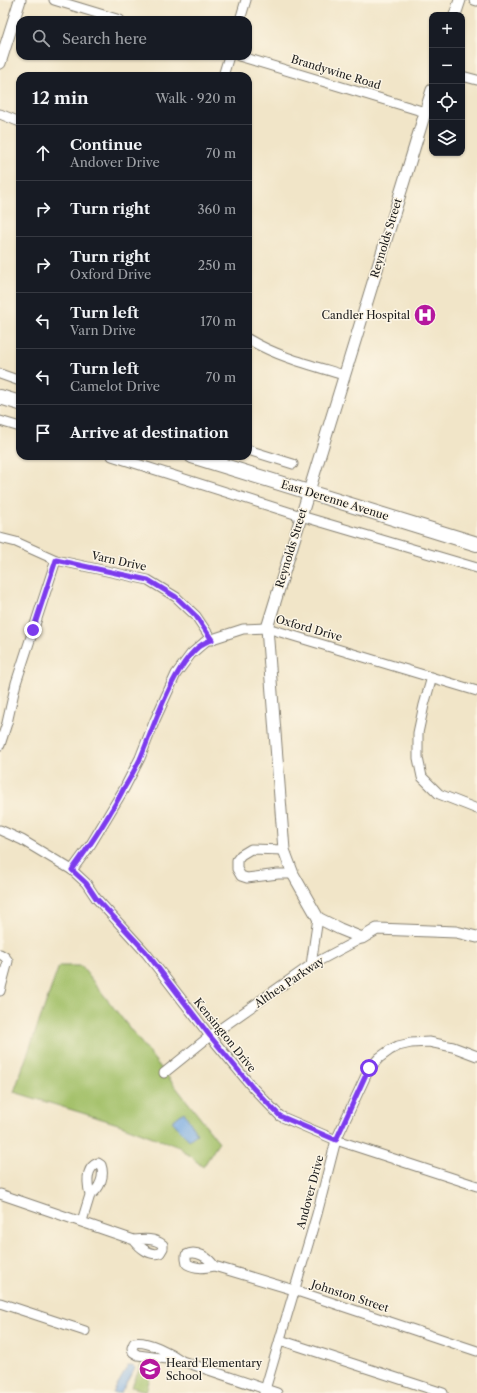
<!DOCTYPE html>
<html lang="en">
<head>
<meta charset="utf-8">
<style>
	:root { --surface:#171b24; --page:#20242c; --text:#f1f3f6; --muted:#9ea1a6; --line:#363941 }
	body { margin:0; font-family:"Libre Caslon Text",serif; background:var(--page); color:var(--text) }
	.controls { position:absolute; right:12px; top:12px; display:grid; overflow:hidden; border-radius:8px; box-shadow:0 1px 3px #0004 }
	.controls button { width:36px; height:36px; display:grid; place-items:center; padding:0; border:0; border-bottom:1px solid var(--line); background:var(--surface); color:var(--text); font:20px sans-serif }
	.stop { position:absolute; width:12px; height:12px; margin:-9px; border:3px solid #7c3aed; border-radius:50%; background:#fff }
	.stop.end { background:#7c3aed; border-color:#fff; box-shadow:0 1px 4px #0008 }
	.list { margin:0; padding:0; list-style:none }
	h2 { display:flex; justify-content:space-between; align-items:center; height:52px; margin:0; padding:0 16px; font-size:17px }
	h2 small { font-size:13px; font-weight:400; color:var(--muted) }
	.list li { display:grid; grid-template-columns:26px 1fr auto; gap:12px; align-items:center; box-sizing:border-box; height:56px; padding:0 16px; border-top:1px solid var(--line) }
	.list b { display:block; font-size:15px; white-space:nowrap }
	.list p { margin:0; font-size:13px; white-space:nowrap; color:var(--muted) }
	.list em { font-size:13px; font-style:normal; color:var(--muted) }
	.icon { flex:none; width:22px; height:22px; fill:none; stroke:currentColor; stroke-width:2; stroke-linecap:round; stroke-linejoin:round }
	.map { position:relative; flex:none; width:477px; height:1393px; overflow:hidden }
	.search { position:absolute; background:var(--surface); box-shadow:0 1px 3px #0004; left:16px; top:16px; width:236px; height:44px; display:flex; align-items:center; gap:10px; box-sizing:border-box; padding:0 14px; border-radius:12px; color:var(--muted); font-size:15px }
	.panel { position:absolute; background:var(--surface); box-shadow:0 1px 3px #0004; left:16px; top:72px; width:236px; height:388px; border-radius:12px }
	.map>svg:first-child { display:block }
</style>
</head>
<body>
<div class="map">
<svg width="477" height="1393" viewBox="0 0 477 1393">
	<rect width="100%" height="100%" fill="#fcf5e5"/>
	<filter id="ink" filterUnits="userSpaceOnUse"><feTurbulence type="fractalNoise" baseFrequency=".025" numOctaves="2"/><feDisplacementMap in="SourceGraphic" scale="8" xChannelSelector="R" yChannelSelector="G"/><feConvolveMatrix kernelMatrix="1 2 1 2 8 2 1 2 1" color-interpolation-filters="sRGB"/></filter>
	<filter id="wash" filterUnits="userSpaceOnUse"><feTurbulence type="fractalNoise" baseFrequency=".012" numOctaves="4" result="noise"/><feDisplacementMap in="SourceGraphic" scale="16" xChannelSelector="R" yChannelSelector="G"/><feGaussianBlur stdDeviation="0.9" result="paint"/><feColorMatrix in="noise" values="0 0 0 0 0 0 0 0 0 0 0 0 0 0 0 0 0 1.4 0 .05"/><feComposite in="paint" operator="in"/></filter>
	<g filter="url(#wash)">
		<rect width="100%" height="100%" fill="#f1e5c8"/>
		<g fill="#a2c068" stroke="#5f6e42">
			<polygon points="59,966 81,966 219,1142 203,1167 179,1147 166,1142 118,1124 14,1092"/>
			<polygon points="142,1362 155,1362 146,1391 132,1387"/>
		</g>
		<g fill="#76a9e2" stroke="#49627f">
			<polygon points="184,1112 197,1134 189,1140 172,1121"/>
			<path d="M128,1366H133L135,1368C131,1378 126,1384 121,1393H113Z"/>
		</g>
	</g>
	<g filter="url(#ink)">
		<g fill="none" stroke-linecap="round" stroke-linejoin="round">
			<g stroke="#868072" stroke-width="11">
				<g id="minor">
					<polyline points="54,0 120,20"/>
					<polyline points="474,0 477,1"/>
					<polyline points="240,20 246,0"/>
					<polyline points="239,56 425,112"/>
					<polyline points="223,76 229,56"/>
					<polyline points="462,76 477,80"/>
					<polyline points="0,114 20,122"/>
					<path d="M248,339C278,357 311,365 344,375"/>
					<polyline points="0,374 20,381"/>
					<polyline points="0,421 20,427"/>
					<polyline points="248,450 293,464"/>
					<polyline points="112,456 301,516 477,568"/>
					<polyline points="0,538 16,542 56,560 148,580 176,597 196,616 212,640"/>
					<polyline points="432,677 424,705 418,733 418,758 422,777 439,794 477,809"/>
					<polyline points="0,745 7,723 16,683 56,560"/>
					<polyline points="0,830 22,840 72,870 86,883 96,898 146,953 210,1036 253,1088 280,1116 336,1140 477,1186"/>
					<polyline points="284,850 251,849 241,855 237,860 237,869 241,876 247,878 278,874 293,874"/>
					<polyline points="72,870 91,844 124,789 140,758 155,720 176,674 191,654 206,641 243,629 267,628 477,691"/>
					<polyline points="0,954 5,957 8,961 0,991"/>
					<polyline points="311,965 318,918"/>
					<polyline points="164,1073 210,1036 311,965 362,938"/>
					<path d="M0,1194L134,1240C144,1239 155,1238 163,1245V1248L160,1253C150,1256 140,1248 134,1240"/>
					<path d="M82,1221L90,1195C100,1189 105,1176 101,1165L98,1163C85,1168 87,1183 90,1195"/>
					<path d="M214,1266C209,1258 196,1249 186,1255V1259L187,1264C196,1269 204,1268 214,1266L294,1290L477,1351"/>
					<polyline points="0,1303 85,1331"/>
					<polyline points="280,1340 443,1393"/>
					<path d="M182,1361C171,1353 147,1340 134,1343L132,1348L133,1352L138,1355L182,1361L277,1393"/>
					<polyline points="264,1393 317,1214 336,1140 369,1069 379,1058 390,1050 398,1046 411,1043 429,1042 453,1047 477,1056"/>
				</g>
			</g>
			<g stroke="#868072" stroke-width="13">
				<g id="tertiary">
					<polyline points="455,15 460,0"/>
					<polyline points="0,63 20,0"/>
					<polyline points="432,90 267,628 284,850 293,874 318,918 340,929 362,938 377,929 456,932 477,937"/>
				</g>
			</g>
			<g stroke="#868072" stroke-width="16">
				<g id="trunk">
					<polyline points="0,397 20,403"/>
					<polyline points="192,456 477,544"/>
				</g>
			</g>
			<use href="#minor" stroke="#fff" stroke-width="9"/>
			<use href="#tertiary" stroke="#fff" stroke-width="11"/>
			<use href="#trunk" stroke="#fff" stroke-width="14"/>
		</g>
	</g>
	<g fill="none" stroke-linecap="round" stroke-linejoin="round" filter="url(#ink)">
		<path stroke="#7c3aed" stroke-width="5" d="M33,630L56,560L148,580L176,597L196,616L212,640C178,647 153,730 140,759C135,769 130,779 124,788C109,817 91,844 72,870L86,883L96,898L146,952L210,1036L253,1088L280,1116L336,1140L369,1068"/>
	</g>
	<defs>
		<g id="hospital-disc" transform="scale(1.15)"><circle r="9.5" fill="#b5179e" stroke="#fcf5e5"/><path d="M-5-5h3v3.5h4V-5h3V5h-3V1.5h-4V5h-3Z" fill="#fff"/></g>
		<g id="school-disc" transform="scale(1.15)"><circle r="9.5" fill="#b5179e" stroke="#fcf5e5"/><path d="M0-5L7-2L0 1L-7-2ZM-4 1L0 2.5L4 1V4Q0 6-4 4Z" fill="#fff"/></g>
	</defs>
	<g fill-rule="evenodd">
		<use href="#hospital-disc" x="425" y="315"/>
		<use href="#school-disc" x="150" y="1369"/>
	</g>
	<g text-anchor="middle" stroke-width="3" stroke-linejoin="round" paint-order="stroke">
		<g font-size="11" fill="#1c1c1c" stroke="#fcf5e5">
			<text transform="translate(336 72) rotate(17)" y="4">Brandywine Road</text>
			<text transform="translate(386 238) rotate(-73)" y="4">Reynolds Street</text>
			<text transform="translate(335 500) rotate(17)" y="4">East Derenne Avenue</text>
			<text transform="translate(291 548) rotate(-73)" y="4">Reynolds Street</text>
			<text transform="translate(119 561) rotate(12)" y="4">Varn Drive</text>
			<text transform="translate(309 628) rotate(16)" y="4">Oxford Drive</text>
			<text transform="translate(289 982) rotate(-34)" y="4">Althea Parkway</text>
			<text transform="translate(225 1035) rotate(51)" y="4">Kensington Drive</text>
			<text transform="translate(310 1192) rotate(-75)" y="4">Andover Drive</text>
			<text transform="translate(350 1296) rotate(18)" y="4">Johnston Street</text>
		</g>
		<g font-size="11" fill="#1c1c1c" stroke="#fcf5e5" text-anchor="end">
			<text x="410" y="319">Candler Hospital</text>
			<text x="166" y="1367" text-anchor="start">Heard Elementary<tspan x="166" dy="13">School</tspan></text>
		</g>
	</g>
</svg>
<div class="controls">
<button>+</button>
<button>−</button>
<button><svg class="icon" aria-label="locate" viewBox="0 0 24 24"><circle cx="12" cy="12" r="6"/><path d="M12 2v4M12 18v4M2 12h4M18 12h4"/></svg></button>
<button><svg class="icon" aria-label="layers" viewBox="0 0 24 24"><path d="M12 4l9 5-9 5-9-5zM3 14l9 5 9-5"/></svg></button>
</div>
<div class="stop" style="left:369px;top:1068px"></div>
<div class="stop end" style="left:33px;top:630px"></div>
<div class="search"><svg class="icon" aria-label="search" viewBox="0 0 24 24"><circle cx="10" cy="10" r="6"/><path d="M15 15l6 6"/></svg>Search here</div>
<section class="panel">
<h2>12 min<small>Walk · 920 m</small></h2>
<ul class="list">
<li><svg class="icon" aria-label="ahead" viewBox="0 0 24 24"><path d="M12 20V5M6 11l6-6 6 6"/></svg><div><b>Continue</b><p>Andover Drive</p></div><em>70 m</em></li>
<li><svg class="icon" aria-label="right" viewBox="0 0 24 24"><path d="M7 20v-9h11M14 6l5 5-5 5"/></svg><div><b>Turn right</b></div><em>360 m</em></li>
<li><svg class="icon" aria-label="right" viewBox="0 0 24 24"><path d="M7 20v-9h11M14 6l5 5-5 5"/></svg><div><b>Turn right</b><p>Oxford Drive</p></div><em>250 m</em></li>
<li><svg class="icon" aria-label="left" viewBox="0 0 24 24"><path d="M17 20v-9H6M10 6l-5 5 5 5"/></svg><div><b>Turn left</b><p>Varn Drive</p></div><em>170 m</em></li>
<li><svg class="icon" aria-label="left" viewBox="0 0 24 24"><path d="M17 20v-9H6M10 6l-5 5 5 5"/></svg><div><b>Turn left</b><p>Camelot Drive</p></div><em>70 m</em></li>
<li><svg class="icon" aria-label="arrive" viewBox="0 0 24 24"><path d="M6 21V4h12l-3 4 3 4H6"/></svg><div><b>Arrive at destination</b></div></li>
</ul>
</section>
</div>
</body>
</html>
